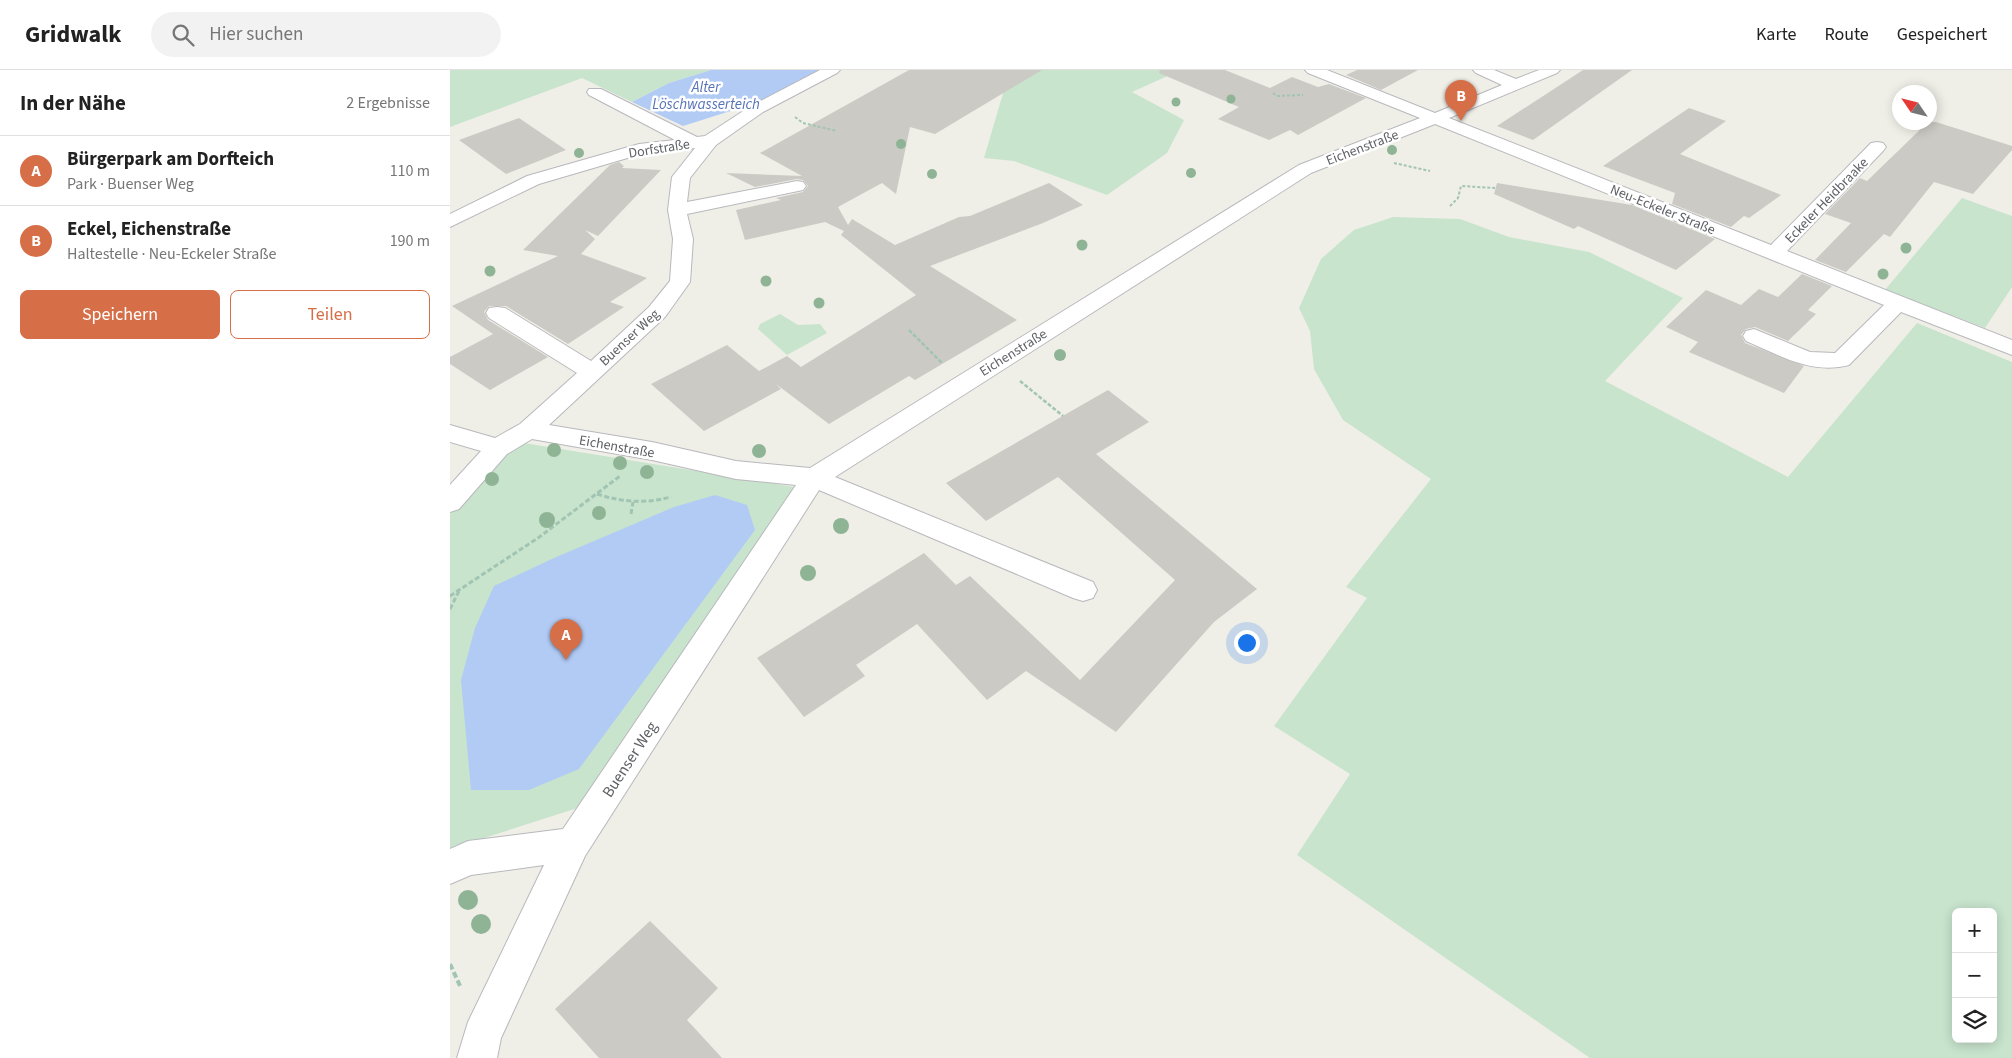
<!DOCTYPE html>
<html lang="de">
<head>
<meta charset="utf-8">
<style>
	:root { --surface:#fff; --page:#f2f2f2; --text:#222; --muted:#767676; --line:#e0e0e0; --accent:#d66f48 }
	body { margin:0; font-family:"Source Sans 3",sans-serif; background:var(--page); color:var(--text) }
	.controls { position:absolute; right:15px; bottom:15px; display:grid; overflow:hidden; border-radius:8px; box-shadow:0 2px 12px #0003 }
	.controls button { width:45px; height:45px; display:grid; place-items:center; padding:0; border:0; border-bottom:1px solid var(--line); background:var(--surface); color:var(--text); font:25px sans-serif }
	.compass { position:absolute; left:1442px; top:15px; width:45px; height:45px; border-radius:50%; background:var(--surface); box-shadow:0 2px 12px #0003; rotate:305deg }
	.you { position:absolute; left:796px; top:572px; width:18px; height:18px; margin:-12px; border:4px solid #fff; border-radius:50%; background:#1a73e8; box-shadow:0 0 0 8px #1a73e833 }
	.badge { display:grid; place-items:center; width:32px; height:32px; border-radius:50%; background:var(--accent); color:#fff; font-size:16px; font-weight:700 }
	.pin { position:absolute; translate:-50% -41px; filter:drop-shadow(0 1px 2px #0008) }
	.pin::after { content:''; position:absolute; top:26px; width:18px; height:15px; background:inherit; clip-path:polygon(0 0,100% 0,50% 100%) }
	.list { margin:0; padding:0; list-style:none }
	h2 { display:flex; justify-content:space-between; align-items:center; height:65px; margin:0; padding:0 20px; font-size:21px }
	h2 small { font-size:16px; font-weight:400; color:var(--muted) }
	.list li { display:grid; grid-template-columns:32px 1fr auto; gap:15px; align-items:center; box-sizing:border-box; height:70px; padding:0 20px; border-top:1px solid var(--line) }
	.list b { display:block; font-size:19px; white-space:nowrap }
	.list p { margin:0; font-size:16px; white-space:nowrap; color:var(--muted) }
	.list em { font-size:16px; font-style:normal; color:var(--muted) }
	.actions { display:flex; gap:10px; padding:15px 20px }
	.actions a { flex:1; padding:11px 0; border:1px solid var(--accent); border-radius:8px; text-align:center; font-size:18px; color:var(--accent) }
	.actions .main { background:var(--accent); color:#fff }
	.icon { flex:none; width:28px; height:28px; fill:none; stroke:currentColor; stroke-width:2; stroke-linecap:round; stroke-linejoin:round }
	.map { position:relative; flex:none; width:1562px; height:988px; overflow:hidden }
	header { display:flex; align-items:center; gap:30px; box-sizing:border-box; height:70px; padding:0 25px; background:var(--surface); border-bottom:1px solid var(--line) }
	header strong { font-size:24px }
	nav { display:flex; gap:28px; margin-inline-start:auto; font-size:18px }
	.search { width:350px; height:45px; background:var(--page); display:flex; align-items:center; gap:12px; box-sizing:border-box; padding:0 18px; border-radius:28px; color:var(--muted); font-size:19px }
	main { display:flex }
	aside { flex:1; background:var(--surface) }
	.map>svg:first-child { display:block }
</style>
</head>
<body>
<header>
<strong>Gridwalk</strong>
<div class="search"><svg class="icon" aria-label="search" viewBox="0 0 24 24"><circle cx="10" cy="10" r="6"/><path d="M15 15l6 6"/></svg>Hier suchen</div>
<nav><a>Karte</a><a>Route</a><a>Gespeichert</a></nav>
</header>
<main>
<aside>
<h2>In der Nähe<small>2 Ergebnisse</small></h2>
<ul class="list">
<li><span class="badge">A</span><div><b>Bürgerpark am Dorfteich</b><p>Park · Buenser Weg</p></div><em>110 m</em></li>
<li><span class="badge">B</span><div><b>Eckel, Eichenstraße</b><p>Haltestelle · Neu-Eckeler Straße</p></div><em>190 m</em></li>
</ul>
<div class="actions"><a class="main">Speichern</a><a>Teilen</a></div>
</aside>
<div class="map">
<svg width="1562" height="988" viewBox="0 0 1562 988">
	<rect width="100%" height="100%" fill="#efefe8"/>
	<g fill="#c8e4cd" fill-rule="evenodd">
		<polygon points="0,0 261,0 219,13 182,32 132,8 0,57"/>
		<polygon points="542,0 731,0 682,22 734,50 717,83 657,125 564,91 534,88 554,20"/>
		<polygon points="1512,128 1562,146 1562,217 1535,258 1435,220"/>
		<path d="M943,147L1010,149L1059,167L1139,182L1233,228L1155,311L1338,407L1467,253L1562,292V988H1140L847,785L900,704L824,656L917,528L896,517L981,409L893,350L864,299L860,261L849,238L871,189L904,160ZM1506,842H1543V969H1506Z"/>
		<polygon points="330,244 348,255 370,254 377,263 337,285 308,259 310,254"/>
		<polygon points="74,373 344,417 137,735 0,779 0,444 50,386"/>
	</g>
	<g fill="#b2cbf5">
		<polygon points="261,0 372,0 312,31 233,56 182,32 219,13"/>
		<polygon points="265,425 297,435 305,460 129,699 79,720 21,720 11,610 25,558 44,516 104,488 224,437"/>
	</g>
	<g fill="#cbcac4">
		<polygon points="459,0 592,0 485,64 460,57 446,124 432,113 388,137 398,155 402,149 445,175 509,147 520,146 599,113 633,135 593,153 480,196 567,250 465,310 459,306 379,354 326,314 331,319 254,361 201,314 277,275 309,301 337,286 351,297 466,225 391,165 394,161 375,152 295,170 286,140 331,130 326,128 353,122 358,116 353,110 347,109 305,117 276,103 352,106 310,83"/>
		<polygon points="710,0 775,0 820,18 842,7 868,17 879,14 916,28 848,65 840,60 819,70 768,49 789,37 709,3"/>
		<polygon points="907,0 968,0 931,20 896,5"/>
		<polygon points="1133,0 1182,0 1083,70 1047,56"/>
		<polygon points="1239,38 1276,51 1230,84 1331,125 1299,148 1294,146 1281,157 1222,134 1225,123 1153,96"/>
		<polygon points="69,48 116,80 56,104 9,70"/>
		<polygon points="1478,52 1486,52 1562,76 1562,80 1523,124 1484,112 1440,167 1434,164 1396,202 1365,190 1401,153 1375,144 1410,108 1417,111"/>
		<polygon points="169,92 174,96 172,98 211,100 148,166 135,160 145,169 131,184 197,208 160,232 174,237 118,274 56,236 39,236 34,242 38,250 98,287 40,320 0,294 0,287 43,264 2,236 108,186 73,180 160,95"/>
		<polygon points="1047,113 1182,135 1265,169 1226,200 1128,156 1124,159 1044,124"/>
		<polygon points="1352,204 1382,216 1358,240 1366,244 1338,271 1305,257 1296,259 1291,265 1295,273 1354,296 1334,323 1239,282 1248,272 1216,257 1256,220 1291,235 1309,219 1328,227"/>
		<polygon points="658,320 699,352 646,384 807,519 764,552 666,662 576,601 537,630 467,554 406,595 415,606 354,647 307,588 474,483 506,515 520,506 630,610 725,510 608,407 536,451 496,413"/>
		<polygon points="200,851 268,918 237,950 272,988 149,988 105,939"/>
	</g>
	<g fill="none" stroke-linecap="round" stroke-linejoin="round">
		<g stroke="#b8b8bd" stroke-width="2">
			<path id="minor" d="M370,0H390L387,3L313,42L266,75L240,108L237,132L347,111L353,112L356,116L353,120L237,144L243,169L240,212L215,247L99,355L202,372L286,391L360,398L849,95L970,48L858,3L855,0H877L985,43L1052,15L1026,3L1023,0H1044L1066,9L1089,0H1110L1107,3L999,48L1321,175L1421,73L1427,72L1433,73L1436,77L1433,81L1337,181L1562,270V285L1451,242L1399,295C1362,305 1329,285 1296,271L1293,266L1296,261L1304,259L1360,282L1385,283L1434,235L985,54L861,103L385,407L643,512L647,520L643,528L633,531L623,528L369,420L135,786L51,968L47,988H7L18,952L94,795L21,805L0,814V779L18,771L113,759L346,415L286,409L202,390L82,369L57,384L9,439L0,442V415L31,381L0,372V355L45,368L70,354L127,303L39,248L36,243L39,238L47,237L55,238L141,291L199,237L220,211L223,169L218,140L222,107L245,78L191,84L89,114L0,157V144L77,106L189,74L225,70L139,25L137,22L139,19H151L247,67L255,66L301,36Z"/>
		</g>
		<g stroke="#a2c4b3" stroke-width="2" stroke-dasharray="3 2" stroke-linecap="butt">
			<polyline points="823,23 827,26 853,25"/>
			<polyline points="345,47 353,53 387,61"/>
			<polyline points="944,93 980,101"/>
			<polyline points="1000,136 1008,128 1011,116 1045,118"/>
		</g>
		<g stroke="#a2c4b3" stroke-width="2.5" stroke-dasharray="4 2" stroke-linecap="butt">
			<polyline points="459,260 492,293"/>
			<polyline points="570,311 613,346"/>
		</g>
		<g stroke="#a2c4b3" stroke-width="3" stroke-dasharray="5 2.5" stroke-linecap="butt">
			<path d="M147,424C172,432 195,434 221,427"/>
			<polyline points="181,444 183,432"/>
			<polyline points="0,526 88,468 170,406"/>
			<polyline points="0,539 10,519"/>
		</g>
		<polyline stroke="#a2c4b3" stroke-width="4" stroke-dasharray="6 3" stroke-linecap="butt" points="0,894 11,918"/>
		<use href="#minor" fill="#fff" fill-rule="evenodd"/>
	</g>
	<g fill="#8fb495">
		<circle cx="781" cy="29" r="4.5"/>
		<circle cx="726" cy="32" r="4.5"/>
		<circle cx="451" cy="74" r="5"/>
		<circle cx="942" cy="80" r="5"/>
		<circle cx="129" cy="83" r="5"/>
		<circle cx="741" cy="103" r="5"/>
		<circle cx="482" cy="104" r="5"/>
		<circle cx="632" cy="175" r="5.5"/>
		<circle cx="1456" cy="178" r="5.5"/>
		<circle cx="40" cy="201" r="5.5"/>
		<circle cx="1433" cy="204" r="5.5"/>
		<circle cx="316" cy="211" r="5.5"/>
		<circle cx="369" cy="233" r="5.5"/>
		<circle cx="610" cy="285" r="6"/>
		<circle cx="104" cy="380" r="7"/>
		<circle cx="309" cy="381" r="7"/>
		<circle cx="170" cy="393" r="7"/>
		<circle cx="197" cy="402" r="7"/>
		<circle cx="42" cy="409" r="7"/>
		<circle cx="149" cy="443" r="7"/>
		<circle cx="97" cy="450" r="8"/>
		<circle cx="391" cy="456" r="8"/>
		<circle cx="358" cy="503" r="8"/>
		<circle cx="18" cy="830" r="10"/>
		<circle cx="31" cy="854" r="10"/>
	</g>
	<g text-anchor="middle" stroke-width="5" stroke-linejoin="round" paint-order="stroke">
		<g font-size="14" fill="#5f6166" stroke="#fff">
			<text transform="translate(912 77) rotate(-21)" y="5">Eichenstraße</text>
			<text transform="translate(209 78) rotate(-9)" y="5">Dorfstraße</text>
			<text transform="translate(1376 130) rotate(-46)" y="5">Eckeler Heidbraake</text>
			<text transform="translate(1213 139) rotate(22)" y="5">Neu-Eckeler Straße</text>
			<text transform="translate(179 267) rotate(-43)" y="5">Buenser Weg</text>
			<text transform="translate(563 282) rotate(-32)" y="5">Eichenstraße</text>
			<text transform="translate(167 376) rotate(10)" y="5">Eichenstraße</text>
		</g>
		<g font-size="15" font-style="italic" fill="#5773b7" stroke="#fff">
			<text x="256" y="22">Alter<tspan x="256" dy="17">Löschwasserteich</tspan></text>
		</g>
		<g font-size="16" fill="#5f6166" stroke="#fff">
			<text transform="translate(179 689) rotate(-57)" y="6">Buenser Weg</text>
		</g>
	</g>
</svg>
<div class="controls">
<button>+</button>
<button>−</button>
<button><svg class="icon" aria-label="layers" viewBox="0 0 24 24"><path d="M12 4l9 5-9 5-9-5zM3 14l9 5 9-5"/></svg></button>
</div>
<svg class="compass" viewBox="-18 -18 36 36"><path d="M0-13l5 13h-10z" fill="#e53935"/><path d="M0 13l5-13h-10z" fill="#767676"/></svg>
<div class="you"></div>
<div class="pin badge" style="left:116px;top:590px">A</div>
<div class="pin badge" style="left:1011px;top:51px">B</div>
</div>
</main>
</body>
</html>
